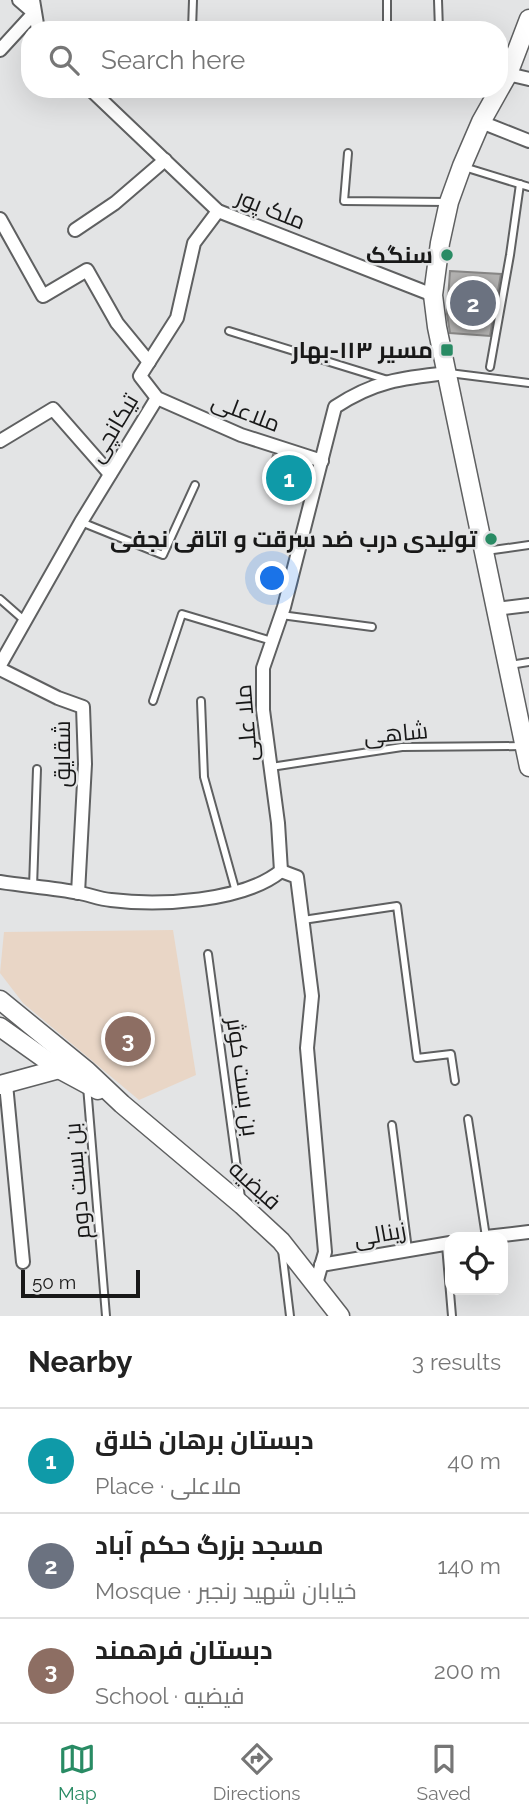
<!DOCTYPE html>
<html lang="en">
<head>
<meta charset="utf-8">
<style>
	:root { --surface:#fff; --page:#f2f2f2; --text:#222; --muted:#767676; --line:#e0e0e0; --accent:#298b64 }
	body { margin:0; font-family:Raleway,Cairo,sans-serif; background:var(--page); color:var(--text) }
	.controls { position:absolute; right:21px; bottom:21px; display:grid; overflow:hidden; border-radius:14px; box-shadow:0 7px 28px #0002 }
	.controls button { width:63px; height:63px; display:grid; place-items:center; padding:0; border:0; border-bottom:2px solid var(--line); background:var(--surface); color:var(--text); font:35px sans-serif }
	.scale { position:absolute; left:21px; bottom:18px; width:119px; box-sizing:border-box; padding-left:7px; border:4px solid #181818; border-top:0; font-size:19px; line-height:24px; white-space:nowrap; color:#181818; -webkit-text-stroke:5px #e3e4e5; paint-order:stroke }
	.you { position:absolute; left:273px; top:579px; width:24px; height:24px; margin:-18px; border:5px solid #fff; border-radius:50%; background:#1a73e8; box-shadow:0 0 0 10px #1a73e833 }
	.badge { display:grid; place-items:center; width:46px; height:46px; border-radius:50%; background:var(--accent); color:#fff; font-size:23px; font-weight:700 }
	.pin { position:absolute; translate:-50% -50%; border:4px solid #fff; box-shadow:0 2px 7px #0006 }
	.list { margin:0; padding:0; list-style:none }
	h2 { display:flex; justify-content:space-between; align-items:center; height:91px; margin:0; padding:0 28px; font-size:30px }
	h2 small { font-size:23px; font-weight:400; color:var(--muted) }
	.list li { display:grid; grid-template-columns:46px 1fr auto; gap:21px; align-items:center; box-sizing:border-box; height:105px; padding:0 28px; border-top:2px solid var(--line) }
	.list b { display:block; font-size:26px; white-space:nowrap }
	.list p { margin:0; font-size:23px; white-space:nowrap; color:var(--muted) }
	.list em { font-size:23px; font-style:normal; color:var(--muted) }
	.icon { flex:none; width:38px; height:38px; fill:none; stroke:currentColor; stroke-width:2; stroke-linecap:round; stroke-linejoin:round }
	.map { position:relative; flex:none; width:529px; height:1316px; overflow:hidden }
	.search { position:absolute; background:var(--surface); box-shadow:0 7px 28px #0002; left:21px; right:21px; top:21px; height:77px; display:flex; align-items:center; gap:18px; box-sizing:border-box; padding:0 24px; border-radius:28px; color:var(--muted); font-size:26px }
	.sheet { height:406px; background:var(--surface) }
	nav { display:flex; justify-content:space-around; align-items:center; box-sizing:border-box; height:98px; border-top:2px solid var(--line); background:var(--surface); font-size:19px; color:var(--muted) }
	nav a { display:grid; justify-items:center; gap:4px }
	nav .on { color:var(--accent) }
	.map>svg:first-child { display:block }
</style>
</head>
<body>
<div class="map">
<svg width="529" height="1316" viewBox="0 0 529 1316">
	<rect width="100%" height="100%" fill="#e3e4e5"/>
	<polygon fill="#e9d6c6" points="173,930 196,1075 139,1100 23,1003 0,973 4,932"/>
	<g fill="#b1b0af" stroke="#878685" stroke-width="2">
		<polygon points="450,271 501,274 490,336 450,333 447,314"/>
		<polygon points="273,455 311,467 304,492 265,483"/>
	</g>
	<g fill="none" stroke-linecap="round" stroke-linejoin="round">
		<g stroke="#5f6061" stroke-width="10">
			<g id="lane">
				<polyline points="438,0 439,30"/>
				<polyline points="192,30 193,0"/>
				<polyline points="387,30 387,0"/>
				<polyline points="348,153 344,201 447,202"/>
				<polyline points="464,167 529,187"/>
				<polyline points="229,331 388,380"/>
				<polyline points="490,367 510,255 520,184"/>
				<polyline points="449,373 529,383"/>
				<polyline points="81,522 163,555 195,485"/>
				<polyline points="486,551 529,545"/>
				<polyline points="0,599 25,621"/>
				<polyline points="281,615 372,627"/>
				<polyline points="510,665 529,662"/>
				<polyline points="153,701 182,614 272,641"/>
				<polyline points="201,701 204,777 236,892"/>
				<polyline points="271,767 402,747 524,746"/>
				<polyline points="33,887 37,769"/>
				<polyline points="303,920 397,906 417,1058 451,1054 455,1081"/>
				<polyline points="208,954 241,1198"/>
				<polyline points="87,1086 106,1316"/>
				<polyline points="468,1119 486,1237"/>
				<polyline points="392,1125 408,1250"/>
				<polyline points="446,1245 452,1316"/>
				<polyline points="282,1250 290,1316"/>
			</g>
		</g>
		<g stroke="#5f6061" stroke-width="16">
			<g id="street">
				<polyline points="19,0 34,13"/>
				<polyline points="33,0 38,30"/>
				<polyline points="0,50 34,13"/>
				<polyline points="508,74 529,79"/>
				<polyline points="90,89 218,211 433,295"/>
				<polyline points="481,122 529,141"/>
				<polyline points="218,211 194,243 177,318 140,376 157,398 241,435 322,461"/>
				<polyline points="0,219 43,296 87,270 117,323 149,362"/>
				<polyline points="75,230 115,203 165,160"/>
				<polyline points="0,441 53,409 110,474"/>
				<polyline points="496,609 529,605"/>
				<polyline points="0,665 81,522 157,398"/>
				<polyline points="0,669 58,698 83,707 85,764 78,893"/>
				<polyline points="281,871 297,877 312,996 307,1048 325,1252 316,1284"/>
				<path d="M0,882C26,886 53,888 80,893C90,895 100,899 111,900C159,906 243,902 281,871L278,823L263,710V668L284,607L335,407C374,381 402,378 448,373"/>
				<polyline points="6,1084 23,1262"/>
				<polyline points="486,1237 529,1232"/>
				<polyline points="321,1265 450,1243"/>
			</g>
		</g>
		<g stroke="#5f6061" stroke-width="21">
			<g id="secondary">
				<polyline points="529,19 508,74 481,122 462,166 449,202 440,243 433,295 437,327 529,767"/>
				<polyline points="0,1000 87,1071 122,1104 242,1205 281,1241 340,1316"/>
				<polyline points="0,1027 59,1069 98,1090"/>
				<polyline points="0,1085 59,1069"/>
			</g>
		</g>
		<use href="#lane" stroke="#fff" stroke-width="6"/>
		<use href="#street" stroke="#fff" stroke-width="12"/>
		<use href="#secondary" stroke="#fff" stroke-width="18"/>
	</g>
	<g fill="#298b64" stroke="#e3e4e5" stroke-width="2.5">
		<circle cx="447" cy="255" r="7"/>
		<rect x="440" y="343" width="14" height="14" rx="3.5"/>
		<circle cx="491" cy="539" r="7"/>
	</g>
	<g text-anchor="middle" stroke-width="5" stroke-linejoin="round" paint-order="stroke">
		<g font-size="23" fill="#181818" stroke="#e3e4e5">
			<text transform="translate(271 209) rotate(22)" y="8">ملک پور</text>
			<text transform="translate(246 412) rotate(21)" y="8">ملاعلی</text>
			<text transform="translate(113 428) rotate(-59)" y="8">تیکانچی</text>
			<text transform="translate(246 723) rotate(-95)" y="8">ملا علی</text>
			<text transform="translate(396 733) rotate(-5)" y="8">شاهی</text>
			<text transform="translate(62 754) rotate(-90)" y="8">شقایق</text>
			<text transform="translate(243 1077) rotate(82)" y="8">بن بست کوثر</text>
			<text transform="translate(77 1181) rotate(-95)" y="8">بن بست دوم</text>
			<text transform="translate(255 1185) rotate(42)" y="8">فیضیه</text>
			<text transform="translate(380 1234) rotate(-10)" y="8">زینالی</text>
		</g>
		<g font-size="23" font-weight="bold" fill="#181818" stroke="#e3e4e5" text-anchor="end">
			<text x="433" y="263">سنگک</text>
			<text x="433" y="358">مسیر ۱۱۳-بهار</text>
			<text x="477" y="547">تولیدی درب ضد سرقت و اتاقی نجفی</text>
		</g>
	</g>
</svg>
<div class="controls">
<button><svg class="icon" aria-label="locate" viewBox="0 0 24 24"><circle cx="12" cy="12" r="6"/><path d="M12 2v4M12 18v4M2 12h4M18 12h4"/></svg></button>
</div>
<div class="scale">50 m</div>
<div class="you"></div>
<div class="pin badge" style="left:289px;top:478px;background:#0f9aa8">1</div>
<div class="pin badge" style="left:473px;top:303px;background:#6b7280">2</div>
<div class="pin badge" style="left:128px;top:1039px;background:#8d6e63">3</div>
<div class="search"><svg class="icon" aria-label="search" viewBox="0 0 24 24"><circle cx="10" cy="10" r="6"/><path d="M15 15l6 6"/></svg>Search here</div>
</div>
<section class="sheet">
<h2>Nearby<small>3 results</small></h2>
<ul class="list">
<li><span class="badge" style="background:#0f9aa8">1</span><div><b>دبستان برهان خلاق</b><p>Place · ملاعلی</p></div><em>40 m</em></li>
<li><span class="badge" style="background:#6b7280">2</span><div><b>مسجد بزرگ حکم آباد</b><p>Mosque · خیابان شهید رنجبر</p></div><em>140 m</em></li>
<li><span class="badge" style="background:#8d6e63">3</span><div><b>دبستان فرهمند</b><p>School · فیضیه</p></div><em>200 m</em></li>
</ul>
</section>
<nav>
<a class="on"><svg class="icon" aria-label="map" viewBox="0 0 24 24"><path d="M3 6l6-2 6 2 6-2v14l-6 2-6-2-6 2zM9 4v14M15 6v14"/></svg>Map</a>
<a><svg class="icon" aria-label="directions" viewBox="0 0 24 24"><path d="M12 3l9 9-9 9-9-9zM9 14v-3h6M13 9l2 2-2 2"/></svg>Directions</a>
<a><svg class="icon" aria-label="saved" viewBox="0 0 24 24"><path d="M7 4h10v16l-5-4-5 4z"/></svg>Saved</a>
</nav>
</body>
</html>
